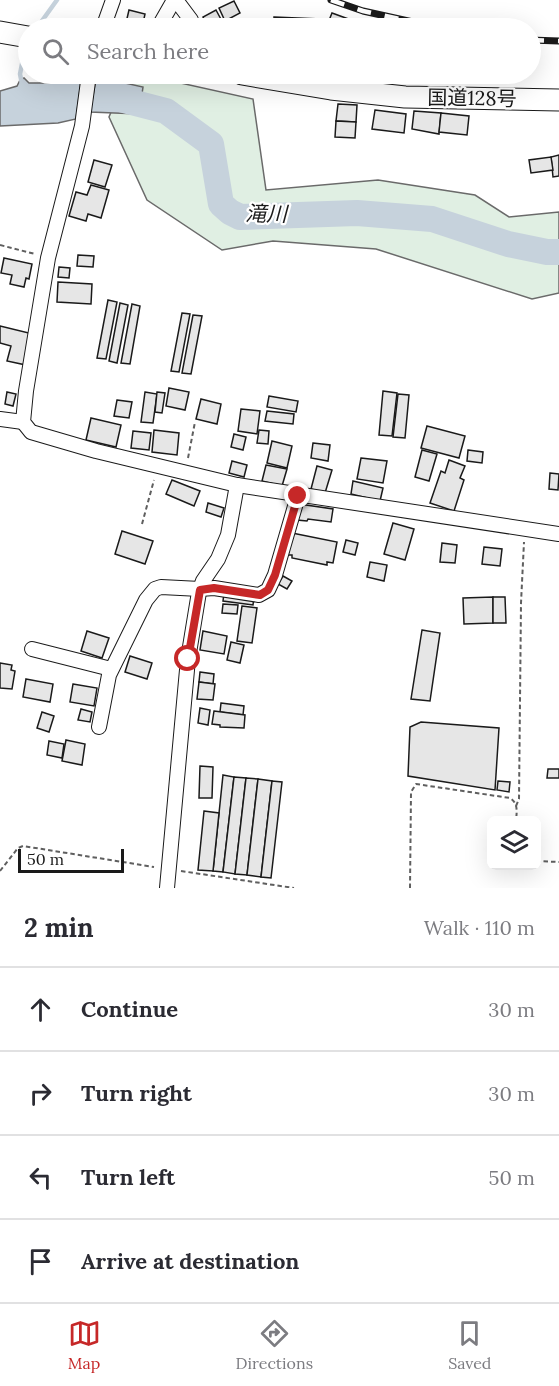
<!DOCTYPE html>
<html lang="en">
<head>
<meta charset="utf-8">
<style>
	:root { --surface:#fff; --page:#f2f2f3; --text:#2b2b33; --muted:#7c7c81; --line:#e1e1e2; --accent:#c62828 }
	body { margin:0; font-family:Lora,"Noto Sans JP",serif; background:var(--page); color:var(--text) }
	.controls { position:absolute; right:18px; bottom:18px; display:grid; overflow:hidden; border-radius:9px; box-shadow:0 6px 24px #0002 }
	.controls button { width:54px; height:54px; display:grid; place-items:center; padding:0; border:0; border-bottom:2px solid var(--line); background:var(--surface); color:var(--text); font:30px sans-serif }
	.scale { position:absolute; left:18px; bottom:15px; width:106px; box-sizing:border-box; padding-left:6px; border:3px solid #1a1a1a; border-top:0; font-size:16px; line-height:21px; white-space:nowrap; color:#1a1a1a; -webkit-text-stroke:4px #fff; paint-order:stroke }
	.stop { position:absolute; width:18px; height:18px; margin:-14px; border:4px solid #c62828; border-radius:50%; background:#fff }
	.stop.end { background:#c62828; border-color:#fff; box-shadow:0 2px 6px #0008 }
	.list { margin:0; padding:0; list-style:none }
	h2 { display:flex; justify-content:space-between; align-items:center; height:78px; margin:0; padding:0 24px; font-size:26px }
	h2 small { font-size:20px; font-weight:400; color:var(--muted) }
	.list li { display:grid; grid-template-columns:39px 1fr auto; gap:18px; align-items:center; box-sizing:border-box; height:84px; padding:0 24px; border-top:2px solid var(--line) }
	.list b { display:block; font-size:22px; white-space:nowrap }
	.list em { font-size:20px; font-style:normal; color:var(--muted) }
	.icon { flex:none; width:33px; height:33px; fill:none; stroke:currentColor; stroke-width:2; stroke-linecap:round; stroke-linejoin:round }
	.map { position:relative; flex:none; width:559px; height:888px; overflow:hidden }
	.search { position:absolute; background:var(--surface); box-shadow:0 6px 24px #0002; left:18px; right:18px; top:18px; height:66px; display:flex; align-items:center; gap:15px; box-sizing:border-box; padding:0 21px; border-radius:33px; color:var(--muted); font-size:22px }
	.sheet { height:414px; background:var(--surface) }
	nav { display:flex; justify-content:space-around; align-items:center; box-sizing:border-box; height:84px; border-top:2px solid var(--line); background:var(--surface); font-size:16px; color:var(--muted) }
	nav a { display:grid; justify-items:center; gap:3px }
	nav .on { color:var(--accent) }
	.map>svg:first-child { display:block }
</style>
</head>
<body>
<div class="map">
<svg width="559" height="888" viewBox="0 0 559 888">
	<rect width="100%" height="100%" fill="#fff"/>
	<polygon fill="#e0efe3" stroke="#6a6a6a" stroke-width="1.5" points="127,74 140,74 253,99 266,190 378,180 475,195 509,217 559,212 559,293 532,299 376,249 273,241 222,250 147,200 109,117"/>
	<g fill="#c6d2dc" stroke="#6a6a6a" stroke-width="1.5">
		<path d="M82,74L76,119L58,123L0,126V91L17,86L20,80L24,78L29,83C48,83 65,84 82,74Z"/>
		<polygon points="97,74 116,74 107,79 143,87 139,114 90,112"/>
	</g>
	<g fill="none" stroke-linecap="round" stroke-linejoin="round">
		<g stroke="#c6d2dc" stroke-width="4.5">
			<polyline points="39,25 57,0"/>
			<polyline points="22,84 20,74 24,54"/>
		</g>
		<polyline stroke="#c6d2dc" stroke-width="26" points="108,96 166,111 211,144 221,204 230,212 240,217 357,213 432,219 508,244 547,252 559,252"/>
	</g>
	<g fill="#e6e6e6" stroke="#1a1a1a" stroke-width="1.5">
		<polygon points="234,1 240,13 225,21 219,8"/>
		<polygon points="129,10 145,14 142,28 125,27"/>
		<polygon points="216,10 223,23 208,28 203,17"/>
		<polygon points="332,13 354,21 351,28 326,28"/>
		<polygon points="274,17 321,19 320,28 274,28"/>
		<polygon points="40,74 66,74 65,79 40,78"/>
		<polygon points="338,104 357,105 356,122 336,121"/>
		<polygon points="375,110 406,114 404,133 372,129"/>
		<polygon points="414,111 441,113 439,134 412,129"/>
		<polygon points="441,113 469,116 467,135 439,132"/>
		<polygon points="336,121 356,122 355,138 335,137"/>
		<polygon points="559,155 559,176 553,177 551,157"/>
		<polygon points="551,157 553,170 531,173 529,160"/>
		<polygon points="94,160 112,165 105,187 88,182"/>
		<polygon points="91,185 109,190 101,218 88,214 86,221 69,216 76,192 87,195"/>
		<polygon points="78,255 94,256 93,267 77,266"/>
		<polygon points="4,258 32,264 29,279 26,278 24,287 10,284 12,275 1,273"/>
		<polygon points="59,267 70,268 69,278 58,277"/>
		<polygon points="58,282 92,284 91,304 57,302"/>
		<polygon points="108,300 117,302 106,359 97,358"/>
		<polygon points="120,303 128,305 117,363 109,361"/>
		<polygon points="132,304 140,306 130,364 121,363"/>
		<polygon points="182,313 190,314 179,372 171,371"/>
		<polygon points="193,315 202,316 191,374 182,373"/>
		<polygon points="0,326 33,334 26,365 7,361 11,346 0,343"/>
		<polygon points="169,388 189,392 185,410 166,406"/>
		<polygon points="383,391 397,393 392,436 379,435"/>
		<polygon points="7,392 16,394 13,406 5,404"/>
		<polygon points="145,392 157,394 153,423 141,422"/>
		<polygon points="157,392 165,393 162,413 155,412"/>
		<polygon points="398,394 409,395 405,438 393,437"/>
		<polygon points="269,396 298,401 296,412 267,407"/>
		<polygon points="201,399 221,404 217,424 196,419"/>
		<polygon points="117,400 132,402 129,418 114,416"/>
		<polygon points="241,409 260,411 257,434 238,431"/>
		<polygon points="267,411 294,414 293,424 265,421"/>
		<polygon points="91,418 121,425 116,447 86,440"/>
		<polygon points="427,426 465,436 459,458 421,448"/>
		<polygon points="154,430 179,433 177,455 152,452"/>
		<polygon points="259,430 269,431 268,444 257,443"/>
		<polygon points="133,431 151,433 149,450 131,448"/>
		<polygon points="234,434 246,437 243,450 231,447"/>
		<polygon points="272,441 292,446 287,468 267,463"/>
		<polygon points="313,443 330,445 328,461 311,458"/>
		<polygon points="422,450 437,454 429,481 415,477"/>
		<polygon points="468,450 483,452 482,463 467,461"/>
		<polygon points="361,458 387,461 383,483 357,479"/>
		<polygon points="449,460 465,466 460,478 464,480 454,511 430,503 441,471 445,473"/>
		<polygon points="232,461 247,465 244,477 229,473"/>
		<polygon points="266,465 287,469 282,486 262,481"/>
		<polygon points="317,466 332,470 325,493 311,489"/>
		<polygon points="550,473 559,474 558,490 549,489"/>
		<polygon points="172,480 200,491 194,506 166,494"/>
		<polygon points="353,481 383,488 380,501 351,494"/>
		<polygon points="208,503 224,508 221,517 206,512"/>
		<polygon points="299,504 333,509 331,522 308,519 307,521 297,520"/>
		<polygon points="393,523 414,529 405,560 384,554"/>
		<polygon points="122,531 153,541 145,564 115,554"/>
		<polygon points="292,533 337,542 333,563 327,562 327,565 292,558 292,555 288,555"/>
		<polygon points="346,540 358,543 355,555 343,552"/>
		<polygon points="442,543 457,545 455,563 440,562"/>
		<polygon points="484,547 502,549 500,566 482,564"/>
		<polygon points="370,562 387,565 384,581 367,577"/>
		<polygon points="283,576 292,581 287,589 278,584"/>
		<polygon points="224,593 254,597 253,605 223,601"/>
		<polygon points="493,597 493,623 464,624 463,598"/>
		<polygon points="493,597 505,597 506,623 493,623"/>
		<polygon points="223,604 238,605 237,614 222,613"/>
		<polygon points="242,606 257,608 252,643 237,641"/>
		<polygon points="422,630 440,633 430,701 411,699"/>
		<polygon points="87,631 109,638 102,658 81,651"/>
		<polygon points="203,631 227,636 224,654 200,650"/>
		<polygon points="231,642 244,645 240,663 227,660"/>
		<polygon points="130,656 152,663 147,679 125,672"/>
		<polygon points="0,663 12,665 11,670 15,671 12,689 0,688"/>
		<polygon points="200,672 214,674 213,684 199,682"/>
		<polygon points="26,679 53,684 50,702 23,697"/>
		<polygon points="199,682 215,684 213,700 197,699"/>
		<polygon points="73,684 97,688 94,706 70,702"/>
		<polygon points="221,703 244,706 243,715 220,712"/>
		<polygon points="200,708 210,710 208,725 198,723"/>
		<polygon points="81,709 92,712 90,722 78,720"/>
		<polygon points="214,711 245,715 244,728 220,727 220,725 212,724"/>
		<polygon points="42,712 54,716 49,732 37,728"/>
		<polygon points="421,722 499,728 495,790 408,776 410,727"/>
		<polygon points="66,740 85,744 82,765 62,761"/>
		<polygon points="49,741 64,744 62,758 47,755"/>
		<polygon points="200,766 213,767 212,798 199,798"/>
		<polygon points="548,769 559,769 559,778 547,778"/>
		<polygon points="223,775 234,777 223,872 213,871"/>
		<polygon points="234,777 246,778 235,874 223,872"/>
		<polygon points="246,778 258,779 247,875 235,874"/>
		<polygon points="258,779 272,781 261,877 247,875"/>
		<polygon points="272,781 282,782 271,878 261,877"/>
		<polygon points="498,781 510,782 509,792 497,790"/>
		<polygon points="204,811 219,813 213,871 198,870"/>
	</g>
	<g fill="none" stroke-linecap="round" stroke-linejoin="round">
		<g stroke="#1a1a1a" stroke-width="16">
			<g id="minor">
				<polyline points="176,0 191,20"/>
				<polyline points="103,28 113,0"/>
				<polyline points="158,28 174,0"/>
				<polyline points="89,74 82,126 48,258 26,391 23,422 31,432 96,451 237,485 559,534"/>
				<polyline points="0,419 23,422"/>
				<polyline points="32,649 111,669"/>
				<polyline points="99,727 109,675 146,600 155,589 161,587 200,589 214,588 259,595 268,590 275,575 298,496"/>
				<polyline points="167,888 188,659 199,592 203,581 218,559 228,535 237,485"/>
			</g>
		</g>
		<g stroke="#1a1a1a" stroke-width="23">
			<g id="trunk">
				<polyline points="0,32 28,37"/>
				<polyline points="242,74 331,89 405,97 559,100"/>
			</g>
		</g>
		<g stroke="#5f5f5f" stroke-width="2" stroke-dasharray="4.5 3" stroke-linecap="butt">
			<polyline points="0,245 35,254"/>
			<polyline points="188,458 195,422"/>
			<polyline points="142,524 154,480"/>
			<polyline points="516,806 519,799 521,603 524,542"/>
			<polyline points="536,861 559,862"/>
			<polyline points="0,871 18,848 23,846 154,867"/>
			<polyline points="181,871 294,888"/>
			<path d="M410,888L411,792L416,784L510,798C518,803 517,811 516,820"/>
		</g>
		<use href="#minor" stroke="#fff" stroke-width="14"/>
		<use href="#trunk" stroke="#fff" stroke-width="21"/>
		<g stroke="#1a1a1a" stroke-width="7">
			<g id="rail">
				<polyline points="331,0 363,11 440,28"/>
				<polyline points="530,40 559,41"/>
			</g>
		</g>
		<use href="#rail" stroke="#fff" stroke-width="4.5" stroke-dasharray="14" stroke-linecap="butt"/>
	</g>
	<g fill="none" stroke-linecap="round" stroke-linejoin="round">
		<polyline stroke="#c62828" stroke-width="8" points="188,659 200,590 214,588 260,595 268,590 275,575 298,496"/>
	</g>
	<g text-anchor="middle" stroke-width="4.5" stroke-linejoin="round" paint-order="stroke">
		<g font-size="20" fill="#1a1a1a" stroke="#fff">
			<text transform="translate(472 98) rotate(1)" y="7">国道128号</text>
		</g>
		<g font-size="21" font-style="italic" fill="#1a1a1a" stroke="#fff">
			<text transform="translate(266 214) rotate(1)" y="7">滝川</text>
		</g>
	</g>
</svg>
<div class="controls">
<button><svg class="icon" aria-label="layers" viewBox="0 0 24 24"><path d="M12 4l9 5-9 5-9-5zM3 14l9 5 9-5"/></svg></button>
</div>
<div class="scale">50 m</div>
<div class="stop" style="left:188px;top:659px"></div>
<div class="stop end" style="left:298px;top:496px"></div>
<div class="search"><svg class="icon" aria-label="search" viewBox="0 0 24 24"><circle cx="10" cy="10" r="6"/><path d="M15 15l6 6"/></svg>Search here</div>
</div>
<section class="sheet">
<h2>2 min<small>Walk · 110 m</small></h2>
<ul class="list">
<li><svg class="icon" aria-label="ahead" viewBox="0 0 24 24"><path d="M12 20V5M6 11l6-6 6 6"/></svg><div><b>Continue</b></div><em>30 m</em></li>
<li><svg class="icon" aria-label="right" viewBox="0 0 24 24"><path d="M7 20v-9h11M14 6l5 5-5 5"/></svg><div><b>Turn right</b></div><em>30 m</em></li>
<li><svg class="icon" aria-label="left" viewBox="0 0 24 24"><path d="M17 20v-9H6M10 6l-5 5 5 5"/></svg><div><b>Turn left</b></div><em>50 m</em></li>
<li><svg class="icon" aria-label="arrive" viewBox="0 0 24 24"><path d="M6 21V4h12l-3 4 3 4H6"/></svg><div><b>Arrive at destination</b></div></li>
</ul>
</section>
<nav>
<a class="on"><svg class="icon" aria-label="map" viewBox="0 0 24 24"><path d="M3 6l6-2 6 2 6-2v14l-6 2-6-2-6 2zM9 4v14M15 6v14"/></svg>Map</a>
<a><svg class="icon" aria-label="directions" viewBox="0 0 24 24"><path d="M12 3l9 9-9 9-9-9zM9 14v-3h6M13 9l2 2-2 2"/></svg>Directions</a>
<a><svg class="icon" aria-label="saved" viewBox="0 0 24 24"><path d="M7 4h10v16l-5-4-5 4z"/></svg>Saved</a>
</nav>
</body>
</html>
